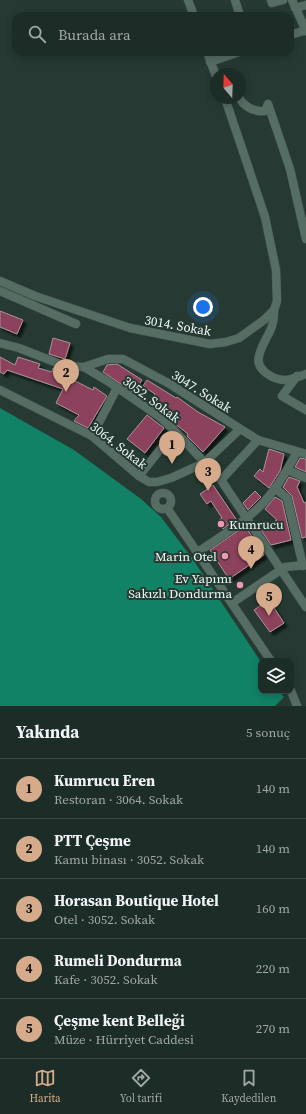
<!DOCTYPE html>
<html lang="tr">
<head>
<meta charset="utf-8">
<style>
	:root { --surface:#1c2c26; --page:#25342e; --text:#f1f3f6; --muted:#a0a7a7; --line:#3a4843; --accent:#d6ab8b }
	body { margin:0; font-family:"Source Serif 4",serif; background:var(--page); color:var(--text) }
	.controls { position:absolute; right:12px; bottom:12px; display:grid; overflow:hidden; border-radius:8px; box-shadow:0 2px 10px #0003 }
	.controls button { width:36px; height:36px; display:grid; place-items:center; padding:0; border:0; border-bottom:1px solid var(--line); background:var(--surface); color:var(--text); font:20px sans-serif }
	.compass { position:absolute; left:210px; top:68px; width:36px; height:36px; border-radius:50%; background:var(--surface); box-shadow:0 2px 10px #0003; rotate:341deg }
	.you { position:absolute; left:203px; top:307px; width:14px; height:14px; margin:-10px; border:3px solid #fff; border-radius:50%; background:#1a73e8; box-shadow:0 0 0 6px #1a73e833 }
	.badge { display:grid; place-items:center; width:26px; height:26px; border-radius:50%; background:var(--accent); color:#111; font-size:13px; font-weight:700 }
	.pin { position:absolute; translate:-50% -33px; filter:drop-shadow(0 1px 2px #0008) }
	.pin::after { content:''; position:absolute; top:21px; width:14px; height:12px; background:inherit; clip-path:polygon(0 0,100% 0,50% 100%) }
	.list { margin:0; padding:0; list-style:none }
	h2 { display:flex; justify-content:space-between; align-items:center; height:52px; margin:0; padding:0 16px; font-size:17px }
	h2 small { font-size:13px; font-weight:400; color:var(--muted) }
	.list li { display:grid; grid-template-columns:26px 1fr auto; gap:12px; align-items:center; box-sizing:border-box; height:60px; padding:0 16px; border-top:1px solid var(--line) }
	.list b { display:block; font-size:15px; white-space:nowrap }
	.list p { margin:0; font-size:13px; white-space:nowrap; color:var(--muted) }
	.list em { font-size:13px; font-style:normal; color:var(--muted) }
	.icon { flex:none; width:22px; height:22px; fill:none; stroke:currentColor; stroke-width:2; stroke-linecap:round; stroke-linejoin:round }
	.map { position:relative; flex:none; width:306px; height:706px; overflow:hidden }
	.search { position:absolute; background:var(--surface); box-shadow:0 2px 10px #0003; left:12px; right:12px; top:12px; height:44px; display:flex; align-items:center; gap:10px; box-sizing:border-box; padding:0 14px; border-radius:12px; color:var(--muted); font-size:15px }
	.sheet { height:352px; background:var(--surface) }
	nav { display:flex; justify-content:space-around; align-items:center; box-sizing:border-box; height:56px; border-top:1px solid var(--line); background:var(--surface); font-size:11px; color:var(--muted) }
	nav a { display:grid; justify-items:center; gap:2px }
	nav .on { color:var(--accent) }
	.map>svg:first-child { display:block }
</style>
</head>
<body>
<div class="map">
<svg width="306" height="706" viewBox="0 0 306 706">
	<defs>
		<filter id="shadow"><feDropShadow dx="3.5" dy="3.5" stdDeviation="1" flood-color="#0009"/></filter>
	</defs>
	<rect width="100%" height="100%" fill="#263a33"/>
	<polygon fill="#118266" points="0,408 74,450 141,499 161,517 194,561 261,662 261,691 279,691 284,697 275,706 0,706"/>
	<g fill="#8c435c" stroke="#aa9298" filter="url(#shadow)">
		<polygon points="0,311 23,320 17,334 0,327"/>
		<polygon points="53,338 70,343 65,359 49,354"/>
		<polygon points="0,357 15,365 18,357 40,364 38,368 52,372 53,368 60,371 59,373 93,390 94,387 107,396 88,428 74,421 79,415 56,403 63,389 7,370 4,374 0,372"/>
		<polygon points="117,364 142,380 134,393 103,372 107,365"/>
		<polygon points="147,380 176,398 177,397 198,412 225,427 203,452 187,436 188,434 149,403 155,394 143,386"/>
		<polygon points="147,415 164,428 145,453 127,439"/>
		<polygon points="269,449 284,454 280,471 269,488 254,476 260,469 263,472"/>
		<polygon points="300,458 306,459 306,472 295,467"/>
		<polygon points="289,477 300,481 297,487 304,503 306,502 306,537 302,538 292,496 283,487"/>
		<polygon points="213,485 236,519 223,529 218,521 222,518 211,501 207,504 200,494"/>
		<polygon points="255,491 261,497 248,510 243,503"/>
		<polygon points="275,497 282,501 291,540 271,545 261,530 277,520 265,509"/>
		<polygon points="245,526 264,555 229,579 210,550"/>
		<polygon points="269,600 284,623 270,632 254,610"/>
	</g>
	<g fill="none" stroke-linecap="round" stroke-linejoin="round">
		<g stroke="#475953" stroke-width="9">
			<g id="minor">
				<polyline points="188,0 194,16"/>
				<polyline points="235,0 240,16"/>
				<polyline points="271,0 272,3 283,0"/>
				<polyline points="292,0 306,31"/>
				<polyline points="295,8 306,5"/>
				<polyline points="290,35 306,30"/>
				<polyline points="207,52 216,76"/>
				<polyline points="210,62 239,52"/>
				<path d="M239,98C245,107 254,112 265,111L268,104L290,169L306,239"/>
				<polyline points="0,281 35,296 130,328 210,344 226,342 239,338 264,320 274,310 277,301 276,270 265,217 225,98"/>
				<polyline points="0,291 76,324"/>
				<path d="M274,310C275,332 263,338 259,356C255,370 274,380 285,380C291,380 300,376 306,374"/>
				<polyline points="0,343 19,348 65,366 84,367 109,382 160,417 175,431 221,480 306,607"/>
				<polyline points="84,367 108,359 123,359 168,383 258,440 306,454"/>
				<polyline points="297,376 282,396 306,410"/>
				<polyline points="0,390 92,436 139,476 149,482 157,482 171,478 204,463 240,429"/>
				<polyline points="92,436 117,388"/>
				<polyline points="288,470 306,478"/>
				<polyline points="139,476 175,431"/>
				<polyline points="221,480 258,440"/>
				<polyline points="275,488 287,498 303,566"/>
				<circle cx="163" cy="501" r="8"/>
				<polyline points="167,508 271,661"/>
				<path d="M198,552C218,538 241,525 258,508C275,492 286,472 297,452"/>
				<polyline points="232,603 285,567 306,565"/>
				<polyline points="291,691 297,706"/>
			</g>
		</g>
		<use href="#minor" stroke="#566d64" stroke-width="8"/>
	</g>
	<g fill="#f09ab4" stroke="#263a33" stroke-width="1.5">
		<circle cx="221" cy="524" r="4"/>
		<circle cx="225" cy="556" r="4"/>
		<circle cx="240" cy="585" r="4"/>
	</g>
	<g text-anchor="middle" stroke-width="4" stroke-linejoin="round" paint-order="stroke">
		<g font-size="13" fill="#ebf7f2" stroke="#263a33">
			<text transform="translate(178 325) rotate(10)" y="5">3014. Sokak</text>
			<text transform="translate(202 391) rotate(32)" y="5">3047. Sokak</text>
			<text transform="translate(152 399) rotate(37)" y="5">3052. Sokak</text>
			<text transform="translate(119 445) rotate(38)" y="5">3064. Sokak</text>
		</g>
		<g font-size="13" fill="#ebf7f2" stroke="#263a33" text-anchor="end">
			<text x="229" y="529" text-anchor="start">Kumrucu</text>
			<text x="217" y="561">Marin Otel</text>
			<text x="232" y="583">Ev Yapımı<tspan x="232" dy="15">Sakızlı Dondurma</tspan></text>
		</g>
	</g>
</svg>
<div class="controls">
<button><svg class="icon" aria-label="layers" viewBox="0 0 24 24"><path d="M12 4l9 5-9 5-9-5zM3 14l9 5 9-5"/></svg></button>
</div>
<svg class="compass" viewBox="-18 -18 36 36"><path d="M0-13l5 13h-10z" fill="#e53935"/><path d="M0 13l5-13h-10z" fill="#a0a7a7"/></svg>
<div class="you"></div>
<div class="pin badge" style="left:172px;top:464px">1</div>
<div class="pin badge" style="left:66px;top:392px">2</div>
<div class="pin badge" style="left:208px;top:491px">3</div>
<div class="pin badge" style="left:251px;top:569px">4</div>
<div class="pin badge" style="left:269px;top:616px">5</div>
<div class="search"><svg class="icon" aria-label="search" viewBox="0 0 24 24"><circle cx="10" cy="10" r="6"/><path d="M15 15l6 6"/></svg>Burada ara</div>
</div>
<section class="sheet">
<h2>Yakında<small>5 sonuç</small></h2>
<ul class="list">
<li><span class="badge">1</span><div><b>Kumrucu Eren</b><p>Restoran · 3064. Sokak</p></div><em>140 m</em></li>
<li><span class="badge">2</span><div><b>PTT Çeşme</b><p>Kamu binası · 3052. Sokak</p></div><em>140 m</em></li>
<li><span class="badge">3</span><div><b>Horasan Boutique Hotel</b><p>Otel · 3052. Sokak</p></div><em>160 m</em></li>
<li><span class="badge">4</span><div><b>Rumeli Dondurma</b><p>Kafe · 3052. Sokak</p></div><em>220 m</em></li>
<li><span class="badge">5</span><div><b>Çeşme kent Belleği</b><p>Müze · Hürriyet Caddesi</p></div><em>270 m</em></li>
</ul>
</section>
<nav>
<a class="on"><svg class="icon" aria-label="map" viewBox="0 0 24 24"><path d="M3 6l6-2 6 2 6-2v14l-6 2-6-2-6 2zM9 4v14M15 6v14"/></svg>Harita</a>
<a><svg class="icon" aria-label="directions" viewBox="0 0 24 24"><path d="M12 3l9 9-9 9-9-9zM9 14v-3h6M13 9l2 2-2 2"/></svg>Yol tarifi</a>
<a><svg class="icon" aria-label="saved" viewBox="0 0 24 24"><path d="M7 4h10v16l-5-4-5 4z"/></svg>Kaydedilen</a>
</nav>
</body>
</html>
